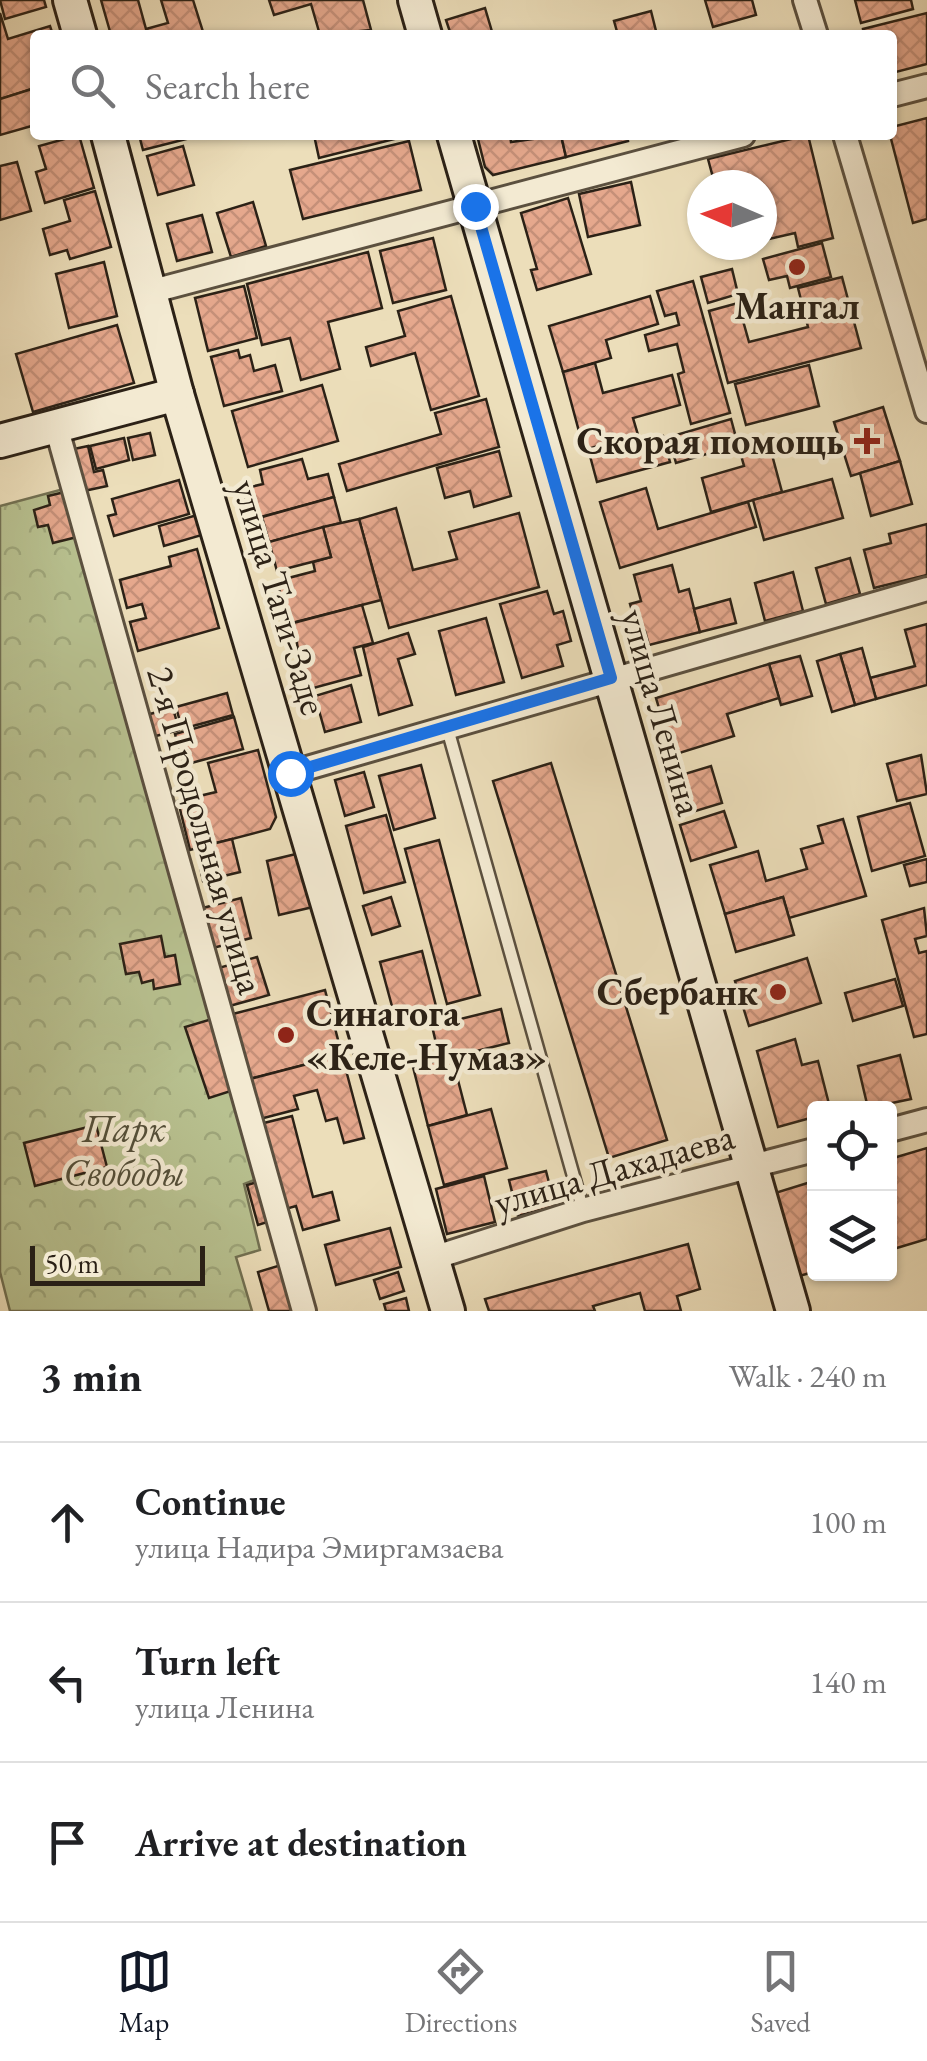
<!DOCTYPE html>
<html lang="en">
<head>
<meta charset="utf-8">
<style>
	:root { --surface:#fff; --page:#f2f2f2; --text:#202124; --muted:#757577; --line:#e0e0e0; --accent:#111827 }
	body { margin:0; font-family:"EB Garamond",serif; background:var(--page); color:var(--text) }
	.controls { position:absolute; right:30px; bottom:30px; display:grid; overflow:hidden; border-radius:10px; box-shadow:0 2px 8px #0004 }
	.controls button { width:90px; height:90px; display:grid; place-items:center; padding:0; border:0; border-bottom:2px solid var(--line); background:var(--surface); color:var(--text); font:50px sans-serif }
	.compass { position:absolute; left:687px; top:170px; width:90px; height:90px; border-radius:50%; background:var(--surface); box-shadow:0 2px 8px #0004; rotate:272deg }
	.scale { position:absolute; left:30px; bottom:25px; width:175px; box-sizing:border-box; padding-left:10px; border:5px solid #2b2116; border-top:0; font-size:28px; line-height:35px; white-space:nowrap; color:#2b2116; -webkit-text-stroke:8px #f3ead2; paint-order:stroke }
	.stop { position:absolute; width:30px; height:30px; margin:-22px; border:8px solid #1a73e8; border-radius:50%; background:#fff }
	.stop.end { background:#1a73e8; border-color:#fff; box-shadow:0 2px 10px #0008 }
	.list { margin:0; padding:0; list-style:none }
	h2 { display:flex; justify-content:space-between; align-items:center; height:130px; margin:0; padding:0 40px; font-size:42px }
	h2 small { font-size:32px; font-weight:400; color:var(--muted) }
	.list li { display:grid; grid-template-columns:65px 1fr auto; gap:30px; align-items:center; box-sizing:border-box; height:160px; padding:0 40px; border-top:2px solid var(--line) }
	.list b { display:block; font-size:38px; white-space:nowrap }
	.list p { margin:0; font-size:32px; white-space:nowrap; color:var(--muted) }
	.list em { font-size:32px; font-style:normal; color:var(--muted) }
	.icon { flex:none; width:55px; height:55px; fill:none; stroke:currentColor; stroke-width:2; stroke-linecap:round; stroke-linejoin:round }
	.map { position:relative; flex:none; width:927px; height:1311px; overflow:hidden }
	.search { position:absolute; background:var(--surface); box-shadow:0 2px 8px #0004; left:30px; right:30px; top:30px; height:110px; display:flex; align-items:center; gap:25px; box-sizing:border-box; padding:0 35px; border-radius:10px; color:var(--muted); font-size:38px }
	.sheet { height:610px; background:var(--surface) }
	nav { display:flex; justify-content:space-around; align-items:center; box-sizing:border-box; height:140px; border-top:2px solid var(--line); background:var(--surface); font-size:28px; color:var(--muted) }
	nav a { display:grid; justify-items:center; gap:5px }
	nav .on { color:var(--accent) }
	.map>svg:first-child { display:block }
</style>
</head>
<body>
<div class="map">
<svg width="927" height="1311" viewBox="0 0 927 1311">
	<defs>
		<pattern id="forest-crowns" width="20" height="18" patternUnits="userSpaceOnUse" patternTransform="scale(2.5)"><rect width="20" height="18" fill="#b8c190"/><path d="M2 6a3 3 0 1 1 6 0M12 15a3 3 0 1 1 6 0" fill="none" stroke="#9ea67b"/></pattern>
		<pattern id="building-cross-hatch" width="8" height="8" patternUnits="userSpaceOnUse" patternTransform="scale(2.5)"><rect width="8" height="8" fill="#e5a88d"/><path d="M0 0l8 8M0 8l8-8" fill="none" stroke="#c59079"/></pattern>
	</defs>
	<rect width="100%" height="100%" fill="#ecdeba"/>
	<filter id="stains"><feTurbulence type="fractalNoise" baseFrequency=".002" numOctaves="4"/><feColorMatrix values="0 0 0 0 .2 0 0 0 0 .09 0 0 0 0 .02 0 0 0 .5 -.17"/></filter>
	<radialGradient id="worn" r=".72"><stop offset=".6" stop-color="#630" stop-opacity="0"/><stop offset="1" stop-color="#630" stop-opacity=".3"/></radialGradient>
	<polygon fill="url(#forest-crowns)" stroke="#727153" stroke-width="2.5" points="71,487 262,1177 244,1184 260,1250 236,1257 252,1311 10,1311 0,1272 0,506"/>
	<g fill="url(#building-cross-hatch)" stroke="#2b2116" stroke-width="2.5">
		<polygon points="0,0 44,0 46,7 5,19"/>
		<polygon points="101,0 138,0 146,29 168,23 161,0 193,0 204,35 150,35 148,31 111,35"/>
		<polygon points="269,0 363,0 371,30 320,35 311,4 274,15"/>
		<polygon points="705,0 752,0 756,15 713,27"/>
		<polygon points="855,0 911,0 913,9 861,23"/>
		<polygon points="485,8 493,35 451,35 446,20"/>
		<polygon points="651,11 657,35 618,35 614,21"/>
		<polygon points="0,13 8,39 50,26 53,35 35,35 35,88 0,99"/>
		<polygon points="927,13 927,64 892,73 892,35 864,35 863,29"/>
		<polygon points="35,88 35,125 0,135 0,99"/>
		<polygon points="927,118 927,219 913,223 890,135 892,127"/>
		<polygon points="79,135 94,188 45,203 36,172 46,169 39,146"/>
		<polygon points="139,135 202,135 143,150"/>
		<polygon points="314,135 410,135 319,158"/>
		<polygon points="477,135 510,135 511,142 561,135 566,157 493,175 485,167"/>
		<polygon points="561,135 627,135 628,141 566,157"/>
		<polygon points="808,135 833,238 798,247 795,233 769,239 762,185 715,185 708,159"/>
		<polygon points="409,141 421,190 303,219 290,170"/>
		<polygon points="183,146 194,185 158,195 147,156"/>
		<polygon points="17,162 31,211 0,220 0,166"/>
		<polygon points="631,182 640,225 588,237 579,194"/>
		<polygon points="95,191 111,247 70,259 67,250 50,255 43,229 70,221 64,200"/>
		<polygon points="568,198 591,274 537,290 531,270 537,269 521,213"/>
		<polygon points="253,202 266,246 231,257 217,213"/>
		<polygon points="202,215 212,252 177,261 167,224"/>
		<polygon points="433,238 446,290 393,303 380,251"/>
		<polygon points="822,243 831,277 790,288 787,276 769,280 763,259"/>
		<polygon points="368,252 382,308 328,322 340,369 301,380 290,338 262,345 247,284"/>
		<polygon points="104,262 117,316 69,328 56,274"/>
		<polygon points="732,269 738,294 708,303 701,277"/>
		<polygon points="842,277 861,348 728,383 709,311 738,303 749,342 808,327 798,288"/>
		<polygon points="693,281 730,413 691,424 678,374 684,372 677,344 649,351 645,335 679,325 676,313 665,316 657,291"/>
		<polygon points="244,286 257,338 208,351 195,298"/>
		<polygon points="451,296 479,396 431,410 415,353 371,366 366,347 405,336 398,311"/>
		<polygon points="650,296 658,324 606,340 611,358 563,372 549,326"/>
		<polygon points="117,325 134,383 33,412 16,354"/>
		<polygon points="238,350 240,358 250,355 254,371 275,365 282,391 224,406 211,357"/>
		<polygon points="595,363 603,393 672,375 680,405 633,418 638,435 584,450 563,372"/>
		<polygon points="809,365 819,406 746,425 735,384"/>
		<polygon points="322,385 338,441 248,467 232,411"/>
		<polygon points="486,399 499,447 347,491 339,464 441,434 435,413"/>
		<polygon points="883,407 900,461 851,476 834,422"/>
		<polygon points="731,419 738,445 676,463 669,437"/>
		<polygon points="150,433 155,455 133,460 128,438"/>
		<polygon points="663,436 670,462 597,482 590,456"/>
		<polygon points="124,438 129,460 96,469 90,446"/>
		<polygon points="768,440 782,492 711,512 702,478 744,466 739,448"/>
		<polygon points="88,446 94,472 103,470 107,486 84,491 74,449"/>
		<polygon points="499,451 511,496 474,507 470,491 445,498 437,468"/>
		<polygon points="302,459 308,479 328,474 334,497 250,520 242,489 263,484 260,470"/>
		<polygon points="900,461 912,504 871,516 860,473"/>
		<polygon points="832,479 843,518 764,540 753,500"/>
		<polygon points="179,480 189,514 114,536 108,516 116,514 112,499"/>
		<polygon points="646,488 658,529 748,502 756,527 620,568 600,502"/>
		<polygon points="69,491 81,536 53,543 48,525 38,527 34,510 50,505 48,496"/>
		<polygon points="334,497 341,523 269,542 262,517"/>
		<polygon points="396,508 413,570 457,559 449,532 519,513 539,587 389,628 359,519"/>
		<polygon points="197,515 202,535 164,546 159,526"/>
		<polygon points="359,519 381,600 288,624 277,581 315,571 313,562 331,557 323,527"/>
		<polygon points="927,524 927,575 874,588 864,550 891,543 889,534"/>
		<polygon points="323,527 331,557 277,571 269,542"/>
		<polygon points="197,549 219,628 138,651 130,622 146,618 142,604 127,608 120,580 171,566 169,557"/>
		<polygon points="850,558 860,594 826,604 816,568"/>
		<polygon points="672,565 679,592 689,589 700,632 649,645 645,631 638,633 630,604 641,601 634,575"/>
		<polygon points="793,572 803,611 765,621 755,583"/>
		<polygon points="547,591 554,614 563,611 571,641 557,645 563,666 522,678 500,604"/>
		<polygon points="730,599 736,623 700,632 694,609"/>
		<polygon points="362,605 373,643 354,648 361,675 306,690 293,623"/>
		<polygon points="486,618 504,682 456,695 439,631"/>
		<polygon points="927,624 927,685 876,699 870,678 915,666 905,630"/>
		<polygon points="408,633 415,654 398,659 412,705 379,715 363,647"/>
		<polygon points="862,648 876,699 855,705 840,654"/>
		<polygon points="840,654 855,705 832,712 817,661"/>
		<polygon points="800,656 812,696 781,705 769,664"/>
		<polygon points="769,664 779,698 727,714 734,736 673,755 656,698"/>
		<polygon points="351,685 361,722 325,732 315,696"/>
		<polygon points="227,693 233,715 182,729 176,707"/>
		<polygon points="173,708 179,730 152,737 146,715"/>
		<polygon points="234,717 243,749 184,765 175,734"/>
		<polygon points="258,750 276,817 270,829 190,850 178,801 216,792 208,763"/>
		<polygon points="921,755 927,794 897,801 887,764"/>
		<polygon points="551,763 667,1140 609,1158 493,781"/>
		<polygon points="421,765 435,818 394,830 379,776"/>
		<polygon points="711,766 722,803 679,816 668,779"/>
		<polygon points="364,772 374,807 345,816 335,780"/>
		<polygon points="910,803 925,856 872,871 858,817"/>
		<polygon points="724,811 736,847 691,861 680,825"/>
		<polygon points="386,815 405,882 364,893 346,826"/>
		<polygon points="843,819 866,896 789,918 783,897 725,914 710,865 758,851 766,881 807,869 801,849 823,843 818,826"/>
		<polygon points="232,839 240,872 203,881 198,857 214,853 212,844"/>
		<polygon points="439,840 480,995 447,1004 405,849"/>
		<polygon points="300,853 313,907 279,915 267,861"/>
		<polygon points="927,859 927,882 910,886 904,865"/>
		<polygon points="391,897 400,926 372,935 363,906"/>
		<polygon points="783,897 794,935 736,952 725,914"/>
		<polygon points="241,898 251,938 209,949 199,909"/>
		<polygon points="924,908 927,936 915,939 919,953 927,951 927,1034 914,1037 882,920"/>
		<polygon points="161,936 165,957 175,955 180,984 154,989 153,980 142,983 139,972 126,974 120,944"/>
		<polygon points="422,951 437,1010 396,1021 380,962"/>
		<polygon points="257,957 269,995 226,1007 215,969"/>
		<polygon points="807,958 821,1003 749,1026 735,981"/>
		<polygon points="895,979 903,1006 853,1021 845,993"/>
		<polygon points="325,990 342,1055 246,1080 229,1015"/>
		<polygon points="501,1009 509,1043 440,1060 432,1026"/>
		<polygon points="212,1019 234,1090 209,1098 185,1027"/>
		<polygon points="795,1039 802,1065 818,1061 830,1108 814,1108 814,1117 778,1127 757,1051"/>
		<polygon points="342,1055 364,1138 344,1143 337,1118 326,1121 317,1090 294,1096 298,1109 256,1120 246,1080"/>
		<polygon points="900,1055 911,1099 868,1108 858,1066"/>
		<polygon points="452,1057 467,1115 428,1126 413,1067"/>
		<polygon points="491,1109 507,1168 444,1185 428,1126"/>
		<polygon points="292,1116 313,1197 332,1192 339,1220 303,1230 296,1206 282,1210 260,1124"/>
		<polygon points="96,1125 107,1167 35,1186 24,1143"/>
		<polygon points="927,1148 927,1239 890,1250 890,1159"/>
		<polygon points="546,1171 555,1206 518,1216 509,1180"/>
		<polygon points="484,1176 495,1222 447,1234 436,1189"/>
		<polygon points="264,1180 274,1220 258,1225 247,1185"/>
		<polygon points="814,1181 814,1272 799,1276 775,1193"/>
		<polygon points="390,1228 401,1267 336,1285 325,1245"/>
		<polygon points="688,1244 700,1289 677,1296 681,1311 645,1311 640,1293 593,1306 595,1311 489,1311 485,1299"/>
		<polygon points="281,1265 294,1311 269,1311 258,1272"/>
		<polygon points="398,1272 404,1291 380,1299 374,1280"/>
		<polygon points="406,1298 409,1311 386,1311 384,1304"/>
	</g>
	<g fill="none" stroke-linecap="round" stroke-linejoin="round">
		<g stroke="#5b503f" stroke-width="16">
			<polyline id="lane" points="447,727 583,1210"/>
		</g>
		<g stroke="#5b503f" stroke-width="28">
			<g id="street">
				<polyline points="805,0 816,35"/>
				<polyline points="892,95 927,86"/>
				<polyline points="845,135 927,411"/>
				<polyline points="153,291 743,135"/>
				<polyline points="56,426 304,1311"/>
				<polyline points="290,773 927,589"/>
				<polyline points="890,1130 927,1120"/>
				<polyline points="433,1258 583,1210 814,1150"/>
			</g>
		</g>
		<g stroke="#2b2116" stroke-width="38">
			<g id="secondary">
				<polyline points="70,0 80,35"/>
				<polyline points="415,0 425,35"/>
				<polyline points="108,135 177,394 448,1311"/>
				<polyline points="454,135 793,1311"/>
				<polyline points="0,441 177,394"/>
			</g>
		</g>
		<use href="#lane" stroke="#f3ead2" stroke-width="11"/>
		<use href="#street" stroke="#f3ead2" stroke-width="22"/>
		<use href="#secondary" stroke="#f3ead2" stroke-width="32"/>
	</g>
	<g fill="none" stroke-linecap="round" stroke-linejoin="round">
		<polyline stroke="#1a73e8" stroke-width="12" points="290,773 611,678 475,206"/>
	</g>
	<g fill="#8f2418" stroke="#f3ead2" stroke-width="4">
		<circle cx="797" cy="267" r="10"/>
		<path d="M862 426h10v10h10v10h-10v10h-10v-10h-10v-10h10z"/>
		<circle cx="778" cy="992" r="10"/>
		<circle cx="286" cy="1035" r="10"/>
	</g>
	<g text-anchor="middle" stroke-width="9" stroke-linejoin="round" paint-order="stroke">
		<g font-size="38" font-weight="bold" fill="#2b2116" stroke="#f3ead2" text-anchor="end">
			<text x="797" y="319" text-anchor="middle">Мангал</text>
			<text x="844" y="454">Скорая помощь</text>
			<text x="758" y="1005">Сбербанк</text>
			<text x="306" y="1026" text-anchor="start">Синагога<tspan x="306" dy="44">«Келе-Нумаз»</tspan></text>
		</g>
		<g font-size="38" fill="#2b2116" stroke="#f3ead2">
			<text transform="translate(280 597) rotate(73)" y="13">улица Таги-Заде</text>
			<text transform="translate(662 712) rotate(74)" y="13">улица Ленина</text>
			<text transform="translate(206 830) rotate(74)" y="13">2-я Продольная улица</text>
			<text transform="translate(614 1169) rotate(-16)" y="13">улица Дахадаева</text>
		</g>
		<g font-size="38" font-style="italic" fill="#55513b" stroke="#f3ead2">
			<text x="124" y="1141">Парк<tspan x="124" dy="44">Свободы</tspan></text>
		</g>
	</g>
	<rect width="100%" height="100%" filter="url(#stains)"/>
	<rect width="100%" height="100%" fill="url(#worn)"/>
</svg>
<div class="controls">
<button><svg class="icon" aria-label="locate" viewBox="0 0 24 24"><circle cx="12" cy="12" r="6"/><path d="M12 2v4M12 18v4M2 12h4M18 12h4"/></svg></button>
<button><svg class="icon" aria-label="layers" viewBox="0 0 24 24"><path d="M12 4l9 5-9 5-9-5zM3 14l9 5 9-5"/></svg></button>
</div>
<svg class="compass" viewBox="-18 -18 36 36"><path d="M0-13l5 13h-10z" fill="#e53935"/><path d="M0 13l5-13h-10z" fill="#757577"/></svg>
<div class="scale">50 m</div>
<div class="stop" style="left:290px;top:773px"></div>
<div class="stop end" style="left:475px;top:206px"></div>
<div class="search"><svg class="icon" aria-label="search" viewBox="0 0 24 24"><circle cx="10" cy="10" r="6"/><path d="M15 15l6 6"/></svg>Search here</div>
</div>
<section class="sheet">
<h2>3 min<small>Walk · 240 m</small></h2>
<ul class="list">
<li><svg class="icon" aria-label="ahead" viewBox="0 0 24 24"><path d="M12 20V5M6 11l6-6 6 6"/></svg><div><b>Continue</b><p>улица Надира Эмиргамзаева</p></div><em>100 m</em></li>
<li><svg class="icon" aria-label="left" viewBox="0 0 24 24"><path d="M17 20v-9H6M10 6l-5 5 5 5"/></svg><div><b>Turn left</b><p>улица Ленина</p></div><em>140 m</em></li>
<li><svg class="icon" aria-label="arrive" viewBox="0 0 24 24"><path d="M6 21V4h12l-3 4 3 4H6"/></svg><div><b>Arrive at destination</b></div></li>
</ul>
</section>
<nav>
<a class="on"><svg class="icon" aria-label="map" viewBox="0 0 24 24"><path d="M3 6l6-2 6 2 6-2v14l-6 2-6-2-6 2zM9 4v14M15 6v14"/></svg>Map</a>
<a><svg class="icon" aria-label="directions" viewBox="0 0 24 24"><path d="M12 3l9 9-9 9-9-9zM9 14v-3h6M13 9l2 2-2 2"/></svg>Directions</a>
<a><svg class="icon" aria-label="saved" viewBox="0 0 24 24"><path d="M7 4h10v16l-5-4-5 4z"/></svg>Saved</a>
</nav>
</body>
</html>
